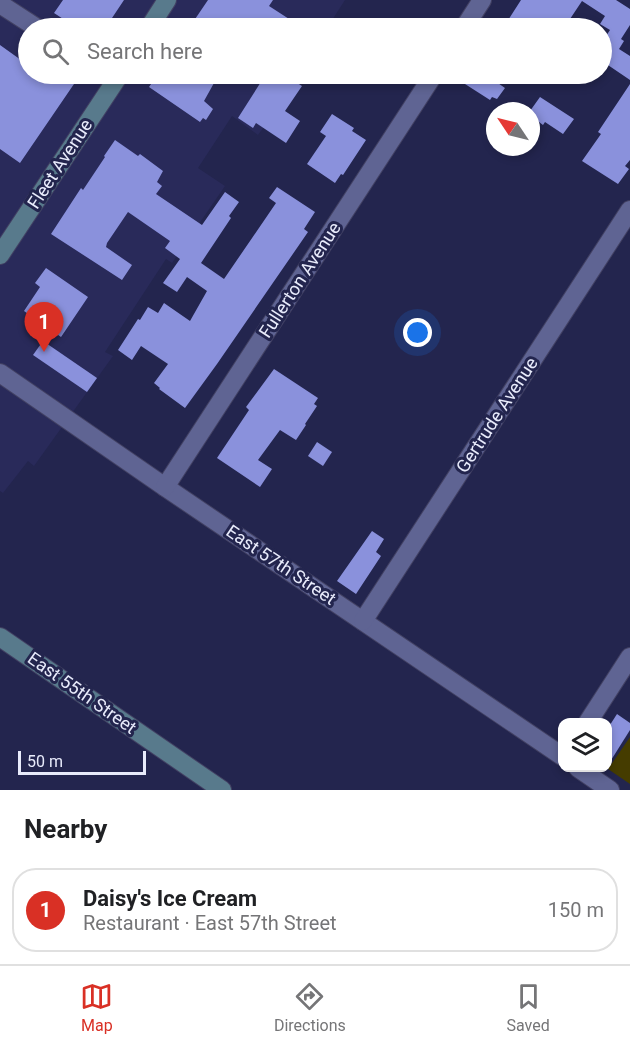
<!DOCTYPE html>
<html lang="en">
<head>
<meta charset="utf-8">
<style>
	:root { --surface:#fff; --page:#f2f2f2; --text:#202124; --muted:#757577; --line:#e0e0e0; --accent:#d93025 }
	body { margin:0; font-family:Roboto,sans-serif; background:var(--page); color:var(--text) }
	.controls { position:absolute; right:18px; bottom:18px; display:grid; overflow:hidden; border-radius:12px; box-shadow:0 3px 9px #0003 }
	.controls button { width:54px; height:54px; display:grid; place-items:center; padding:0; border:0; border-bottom:2px solid var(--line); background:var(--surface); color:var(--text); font:30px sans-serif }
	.compass { position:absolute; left:486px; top:102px; width:54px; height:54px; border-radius:50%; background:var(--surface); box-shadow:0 3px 9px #0003; rotate:305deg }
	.scale { position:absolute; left:18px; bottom:15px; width:128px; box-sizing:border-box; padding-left:6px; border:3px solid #e8ebfb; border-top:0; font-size:16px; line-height:21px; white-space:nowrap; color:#e8ebfb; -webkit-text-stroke:4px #23254e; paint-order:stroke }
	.you { position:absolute; left:418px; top:333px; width:21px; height:21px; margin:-15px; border:4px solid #fff; border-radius:50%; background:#1a73e8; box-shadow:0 0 0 9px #1a73e833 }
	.badge { display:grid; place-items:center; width:39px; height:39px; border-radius:50%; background:var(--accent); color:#fff; font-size:20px; font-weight:700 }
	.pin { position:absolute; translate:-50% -50px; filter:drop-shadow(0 2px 3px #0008) }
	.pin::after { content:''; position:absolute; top:32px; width:21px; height:18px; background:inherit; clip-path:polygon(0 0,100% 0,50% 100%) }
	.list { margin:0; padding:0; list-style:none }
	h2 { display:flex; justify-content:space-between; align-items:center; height:78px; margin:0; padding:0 24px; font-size:26px }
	h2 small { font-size:20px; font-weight:400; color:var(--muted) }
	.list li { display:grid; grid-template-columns:39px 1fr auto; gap:18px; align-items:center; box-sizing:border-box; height:84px; margin:0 12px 12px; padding:0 12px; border:2px solid var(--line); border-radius:24px }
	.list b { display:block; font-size:22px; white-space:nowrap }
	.list p { margin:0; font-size:20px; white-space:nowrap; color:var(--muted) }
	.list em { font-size:20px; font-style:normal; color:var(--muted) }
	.icon { flex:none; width:33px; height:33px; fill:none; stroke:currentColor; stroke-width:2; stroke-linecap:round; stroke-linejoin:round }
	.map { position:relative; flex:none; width:630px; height:790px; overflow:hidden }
	.search { position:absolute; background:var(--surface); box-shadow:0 3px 9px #0003; left:18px; right:18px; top:18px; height:66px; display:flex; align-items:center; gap:15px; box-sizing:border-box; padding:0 21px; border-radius:33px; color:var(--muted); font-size:22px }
	.sheet { height:174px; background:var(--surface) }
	nav { display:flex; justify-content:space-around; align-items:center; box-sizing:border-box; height:84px; border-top:2px solid var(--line); background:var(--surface); font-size:16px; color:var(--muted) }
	nav a { display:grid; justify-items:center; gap:3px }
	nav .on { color:var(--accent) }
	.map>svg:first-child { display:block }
</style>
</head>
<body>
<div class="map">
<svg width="630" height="790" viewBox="0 0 630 790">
	<rect width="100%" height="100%" fill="#23254e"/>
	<polygon fill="#292a5a" points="0,0 345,0 327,28 28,28 28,74 291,74 274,99 281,103 258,135 232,116 198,168 225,186 172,263 166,259 105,352 113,356 67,420 34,466 28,461 3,493 0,491"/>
	<polygon fill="#453c00" points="630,737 630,784 608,769"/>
	<g fill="#8a91dc">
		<polygon points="63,0 124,0 112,18 127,28 77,28 54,13"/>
		<polygon points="208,0 273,0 269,6 303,28 189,28"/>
		<polygon points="521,0 616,0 630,9 630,25 621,39 624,41 619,49 630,56 630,80 602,61 602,42 610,30 600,24 605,16 582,1 564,28 503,28"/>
		<polygon points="0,45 28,65 28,74 58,74 74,84 20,163 0,149"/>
		<polygon points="158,74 219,74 204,101 213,109 206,120 203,118 200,122 149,87"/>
		<polygon points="266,74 283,74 302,86 285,111 300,121 286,143 256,123 253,128 238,118"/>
		<polygon points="471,74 485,74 505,88 497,99 492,97 490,100 465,84"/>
		<polygon points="630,84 630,160 625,166 629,169 618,184 582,161 601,134 598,132"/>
		<polygon points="540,97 574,119 563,134 545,122 543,125 531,116 530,111"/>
		<polygon points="332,114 354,128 352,131 366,140 343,175 341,174 335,183 307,164 326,136 320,132"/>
		<polygon points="115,140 138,156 140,154 163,171 157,182 162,186 156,194 202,225 225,192 239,202 229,216 231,218 201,263 224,279 276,203 269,198 277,187 315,212 304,229 308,232 217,364 185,408 159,389 160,388 154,383 168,364 141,346 132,360 118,350 138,319 140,320 148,307 158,313 164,303 190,321 207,291 187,277 177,292 163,283 180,259 165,248 170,241 128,212 107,243 106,247 132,265 122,280 51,234 81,188 83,190 105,157 104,156"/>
		<polygon points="46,268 88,297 61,337 24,311 40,287 35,283"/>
		<polygon points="43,341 97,378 87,392 33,355"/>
		<polygon points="274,369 318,398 314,404 317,406 305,424 306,425 296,440 280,430 258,460 272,469 260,487 217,458 249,410 246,407"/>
		<polygon points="317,442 332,452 323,466 308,456"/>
		<polygon points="372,531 384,539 376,552 381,556 356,594 337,581"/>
		<polygon points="617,714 630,723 630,730 608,765 608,728"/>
	</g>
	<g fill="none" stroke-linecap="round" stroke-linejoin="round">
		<g stroke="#424163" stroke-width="20">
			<g id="street">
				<polyline points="0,4 37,28"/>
				<polyline points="464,28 482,0"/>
				<polyline points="0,373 165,487 562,756"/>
				<polyline points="165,487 434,74"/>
				<polyline points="363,621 630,210"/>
				<polyline points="588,722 630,657"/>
				<polyline points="578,768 610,790"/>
			</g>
		</g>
		<g stroke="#424163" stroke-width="20">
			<g id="secondary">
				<polyline points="149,28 167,0"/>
				<polyline points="0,255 120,74"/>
				<polyline points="0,637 222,790"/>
			</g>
		</g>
		<use href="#street" stroke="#5f6493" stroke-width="18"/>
		<use href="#secondary" stroke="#587a8c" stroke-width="18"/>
	</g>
	<g text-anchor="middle" stroke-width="6" stroke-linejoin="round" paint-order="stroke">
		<g font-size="18" fill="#e8ebfb" stroke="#23254e">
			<text transform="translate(60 164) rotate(-57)" y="6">Fleet Avenue</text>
			<text transform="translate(300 280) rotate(-57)" y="6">Fullerton Avenue</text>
			<text transform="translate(497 415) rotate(-57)" y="6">Gertrude Avenue</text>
			<text transform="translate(281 565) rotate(34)" y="6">East 57th Street</text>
			<text transform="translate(82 693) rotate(35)" y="6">East 55th Street</text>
		</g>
	</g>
</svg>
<div class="controls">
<button><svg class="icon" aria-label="layers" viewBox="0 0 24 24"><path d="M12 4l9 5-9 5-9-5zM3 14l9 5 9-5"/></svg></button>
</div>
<svg class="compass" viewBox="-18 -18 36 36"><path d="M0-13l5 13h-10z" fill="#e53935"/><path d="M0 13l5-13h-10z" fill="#757577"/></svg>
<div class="scale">50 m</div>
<div class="you"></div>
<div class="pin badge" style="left:44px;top:352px">1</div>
<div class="search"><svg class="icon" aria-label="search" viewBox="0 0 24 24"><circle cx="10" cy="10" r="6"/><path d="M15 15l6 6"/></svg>Search here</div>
</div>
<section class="sheet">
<h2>Nearby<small></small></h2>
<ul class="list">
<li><span class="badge">1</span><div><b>Daisy's Ice Cream</b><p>Restaurant · East 57th Street</p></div><em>150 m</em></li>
</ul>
</section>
<nav>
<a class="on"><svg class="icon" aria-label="map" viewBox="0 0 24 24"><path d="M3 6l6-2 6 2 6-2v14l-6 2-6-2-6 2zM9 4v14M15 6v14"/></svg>Map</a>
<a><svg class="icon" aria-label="directions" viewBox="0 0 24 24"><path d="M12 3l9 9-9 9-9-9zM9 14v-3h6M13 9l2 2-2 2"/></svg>Directions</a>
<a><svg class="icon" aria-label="saved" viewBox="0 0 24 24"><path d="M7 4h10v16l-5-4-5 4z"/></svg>Saved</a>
</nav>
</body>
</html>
